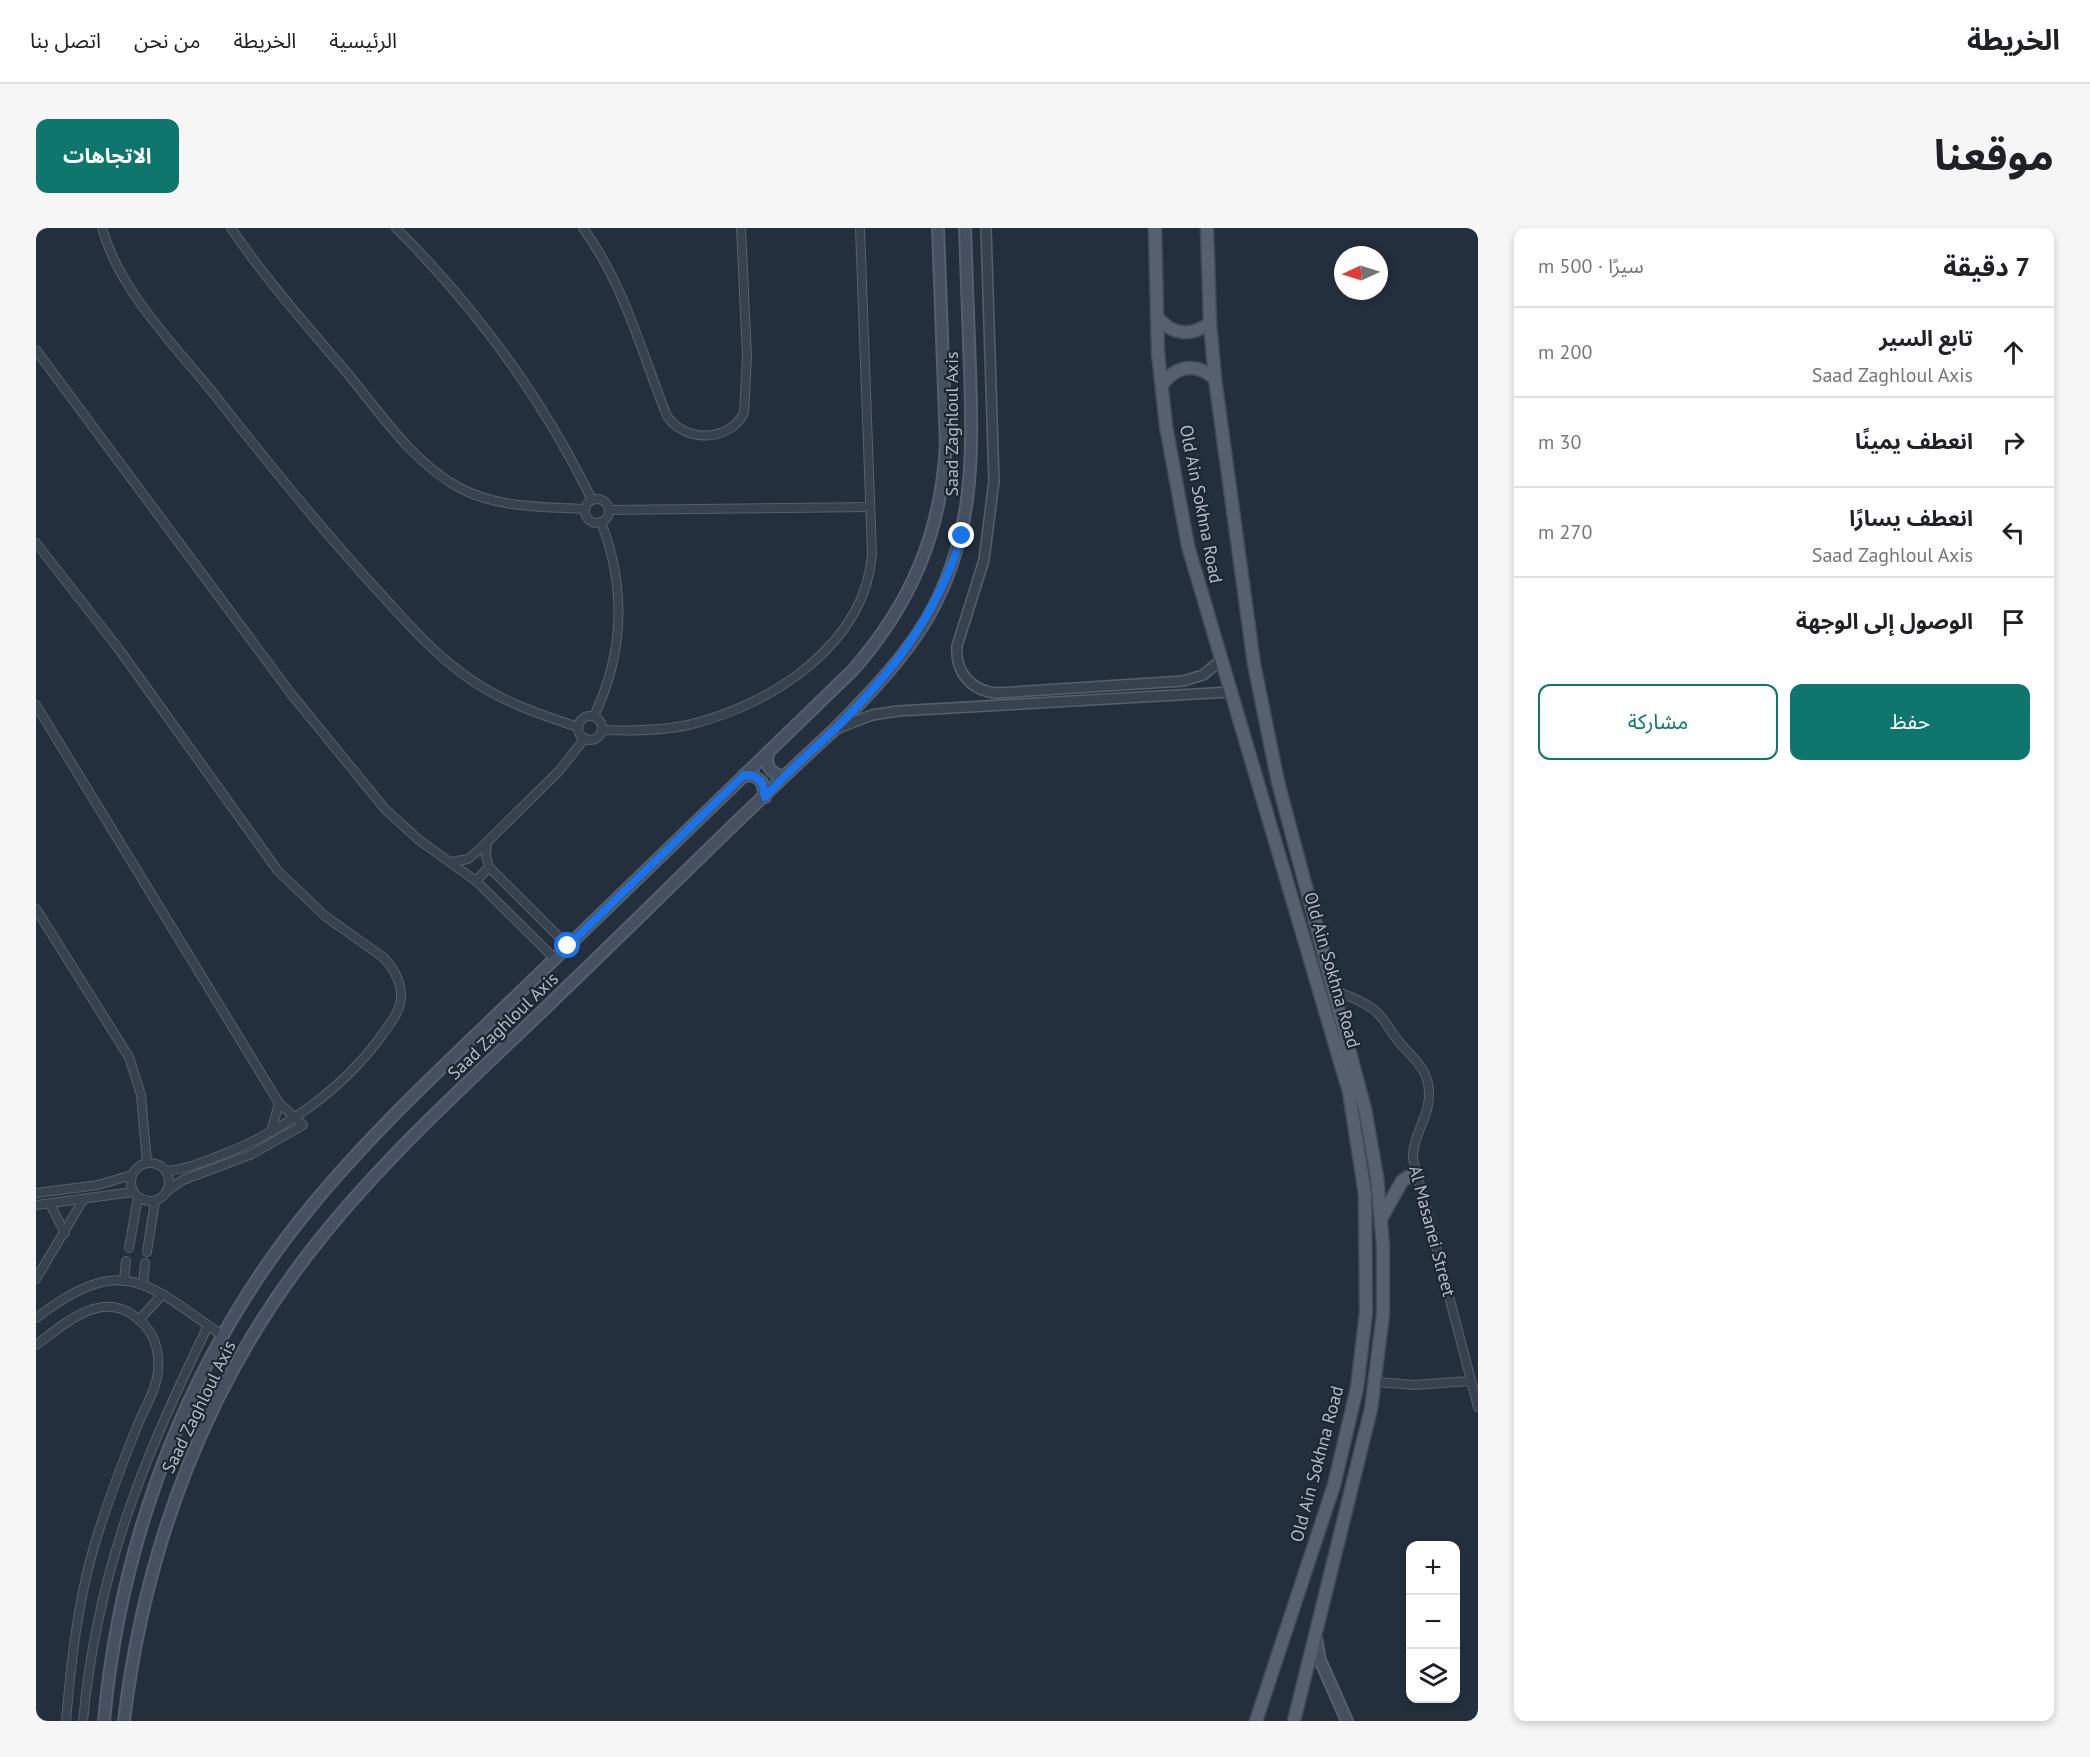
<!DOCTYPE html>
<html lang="ar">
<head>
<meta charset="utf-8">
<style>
	:root { --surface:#fff; --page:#f6f6f6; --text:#202124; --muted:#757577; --line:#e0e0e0; --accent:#0f766e }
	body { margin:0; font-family:"PT Sans","Noto Sans Arabic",sans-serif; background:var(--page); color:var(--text); direction:rtl }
	.controls { position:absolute; right:18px; bottom:18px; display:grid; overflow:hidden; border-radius:12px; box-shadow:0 3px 9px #0003 }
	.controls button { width:54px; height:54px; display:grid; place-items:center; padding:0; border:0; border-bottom:2px solid var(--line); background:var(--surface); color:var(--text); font:30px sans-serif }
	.compass { position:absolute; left:1298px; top:18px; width:54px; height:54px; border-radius:50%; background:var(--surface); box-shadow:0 3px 9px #0003; rotate:266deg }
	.stop { position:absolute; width:18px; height:18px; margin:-14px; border:4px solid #1a73e8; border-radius:50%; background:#fff }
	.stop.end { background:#1a73e8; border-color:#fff; box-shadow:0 2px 6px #0008 }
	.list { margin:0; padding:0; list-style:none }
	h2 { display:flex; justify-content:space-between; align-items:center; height:78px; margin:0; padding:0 24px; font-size:26px }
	h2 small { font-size:20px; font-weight:400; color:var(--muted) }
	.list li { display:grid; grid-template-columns:39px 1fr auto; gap:18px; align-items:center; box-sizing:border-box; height:90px; padding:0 24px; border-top:2px solid var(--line) }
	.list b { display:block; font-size:22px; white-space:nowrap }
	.list p { margin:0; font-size:20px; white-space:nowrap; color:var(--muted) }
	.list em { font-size:20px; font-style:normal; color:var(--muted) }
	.actions { display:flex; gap:12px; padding:18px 24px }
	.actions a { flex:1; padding:14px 0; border:2px solid var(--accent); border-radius:12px; text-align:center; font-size:21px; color:var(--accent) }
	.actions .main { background:var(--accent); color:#fff }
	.icon { flex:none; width:33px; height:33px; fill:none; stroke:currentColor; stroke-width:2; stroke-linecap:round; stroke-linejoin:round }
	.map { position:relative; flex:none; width:1442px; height:1493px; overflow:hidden; direction:ltr; border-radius:12px }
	header { display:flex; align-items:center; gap:36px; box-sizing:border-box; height:84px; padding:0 30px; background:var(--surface); border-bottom:2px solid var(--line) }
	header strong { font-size:28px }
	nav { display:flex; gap:33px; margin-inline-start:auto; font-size:21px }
	.intro { display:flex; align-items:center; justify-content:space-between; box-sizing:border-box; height:144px; padding:0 36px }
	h1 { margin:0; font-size:42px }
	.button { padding:15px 27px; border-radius:12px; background:var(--accent); color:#fff; font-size:21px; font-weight:700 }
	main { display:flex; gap:36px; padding:0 36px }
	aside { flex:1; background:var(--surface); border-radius:12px; box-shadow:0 3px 9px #0003 }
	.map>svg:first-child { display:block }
</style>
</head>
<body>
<header>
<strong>الخريطة</strong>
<nav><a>الرئيسية</a><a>الخريطة</a><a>من نحن</a><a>اتصل بنا</a></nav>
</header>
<div class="intro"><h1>موقعنا</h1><a class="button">الاتجاهات</a></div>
<main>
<aside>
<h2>7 دقيقة<small>سيرًا · 500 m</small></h2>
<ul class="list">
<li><svg class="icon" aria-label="ahead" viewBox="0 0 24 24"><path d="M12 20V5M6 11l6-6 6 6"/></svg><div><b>تابع السير</b><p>Saad Zaghloul Axis</p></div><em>200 m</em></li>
<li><svg class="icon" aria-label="right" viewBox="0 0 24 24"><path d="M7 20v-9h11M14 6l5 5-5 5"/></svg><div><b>انعطف يمينًا</b></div><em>30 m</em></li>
<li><svg class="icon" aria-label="left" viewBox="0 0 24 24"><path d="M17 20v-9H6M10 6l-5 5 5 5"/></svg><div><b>انعطف يسارًا</b><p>Saad Zaghloul Axis</p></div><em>270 m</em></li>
<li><svg class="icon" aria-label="arrive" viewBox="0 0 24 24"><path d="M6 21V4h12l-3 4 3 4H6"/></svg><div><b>الوصول إلى الوجهة</b></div></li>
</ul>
<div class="actions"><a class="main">حفظ</a><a>مشاركة</a></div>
</aside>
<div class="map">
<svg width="1442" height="1493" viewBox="0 0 1442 1493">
	<rect width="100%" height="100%" fill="#242f3e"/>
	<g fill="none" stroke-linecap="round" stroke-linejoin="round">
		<g stroke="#565f6c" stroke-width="10">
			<g id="minor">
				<path d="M66,0C85,67 143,121 185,175C236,240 287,303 343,364C369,392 395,423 427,446C461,472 502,486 542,499"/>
				<path d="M195,0C230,52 272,99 312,146C345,186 377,235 424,260C461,280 508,279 549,281"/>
				<path d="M360,0C439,79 507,171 556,272"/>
				<path d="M547,0C589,58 605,123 631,188C649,215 693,214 708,185L711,128L705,0"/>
				<polyline points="0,122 256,467 349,581 383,612 440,653 519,731"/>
				<circle cx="561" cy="283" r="12"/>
				<polyline points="573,282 834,279"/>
				<path d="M0,315L82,420L242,643L289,688L348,730C359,742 366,755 365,771C363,785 354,796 346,807C305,864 243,906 178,930C162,936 147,942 130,943"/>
				<polyline points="0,477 243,875 267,897 216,926 147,952 132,962"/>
				<path d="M558,488C588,425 590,359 565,294"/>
				<circle cx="554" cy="500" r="12"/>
				<path d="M566,502C595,503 624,503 652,497C734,478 829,417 836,326L824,0"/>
				<polyline points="451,615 450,628 453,639 532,718"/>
				<polyline points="415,634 432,631 444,621 523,543 549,510"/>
				<polyline points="440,653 453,639"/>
				<polyline points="0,681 93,829 105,867 111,935"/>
				<path d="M1299,763C1312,768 1325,772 1337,781C1347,788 1352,800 1360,810C1375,830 1394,839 1393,868C1393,890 1376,908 1377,931L1442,1179"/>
				<polyline points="235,904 243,875"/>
				<circle cx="114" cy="954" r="19"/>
				<polyline points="0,965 62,957 96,947"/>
				<polyline points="14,976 29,1005"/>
				<polyline points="0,977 97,964"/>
				<polyline points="93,1020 102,969"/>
				<polyline points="111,1024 119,973"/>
				<polyline points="0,1051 47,972"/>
				<polyline points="88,1053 90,1033"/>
				<polyline points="107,1056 109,1035"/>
				<path d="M0,1090C87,1024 110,1054 187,1108"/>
				<polyline points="103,1092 127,1066"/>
				<path d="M0,1117C27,1097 63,1063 97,1087C116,1100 124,1118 122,1142C121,1162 107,1182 100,1201C84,1241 69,1281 57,1322C41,1379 35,1435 30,1493"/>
				<polyline points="1340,1154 1379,1157 1433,1153"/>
				<path d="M47,1493C61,1344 107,1230 172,1098"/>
			</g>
		</g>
		<g stroke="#565f6c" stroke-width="12">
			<g id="tertiary">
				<path d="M950,0L958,253L948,332L921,418C919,444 935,463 961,465L1147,453L1167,447L1184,433"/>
				<polyline points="800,501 836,487 862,483 1194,464"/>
			</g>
		</g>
		<g stroke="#565f6c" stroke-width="14">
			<g id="secondary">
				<path d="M733,523C728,536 734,546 747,548"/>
				<polyline points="708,547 718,548 726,554 729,569"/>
				<polyline points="1280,1410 1284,1432 1311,1493"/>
				<path d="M68,1493C85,1305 156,1122 277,976C345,894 425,822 501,748C606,646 712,544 817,442C875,376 905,305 910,217L902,0"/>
				<path d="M88,1493C109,1317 172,1150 284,1011C356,921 444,844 526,764C617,677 705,587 798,502C832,467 866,433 891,391C938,310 937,232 934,141C932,94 931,47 929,0"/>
			</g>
		</g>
		<g stroke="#414a57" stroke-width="15">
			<g id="primary">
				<polyline points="1119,0 1122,125 1130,198 1152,318 1313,864 1329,966 1330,1085 1321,1160 1298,1257 1220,1493"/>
				<polyline points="1171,0 1174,95 1179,151 1218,436 1242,554 1329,881 1341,949 1347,1018 1347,1086 1335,1181 1258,1493"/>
				<path d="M1121,89C1136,107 1155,109 1174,95"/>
				<path d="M1126,157C1140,137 1161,134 1179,151"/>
				<polyline points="1346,989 1366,953 1380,944"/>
			</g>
		</g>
		<use href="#minor" stroke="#38414e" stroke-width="8"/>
		<use href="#tertiary" stroke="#38414e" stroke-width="9"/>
		<use href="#secondary" stroke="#465061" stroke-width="10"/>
		<use href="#primary" stroke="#56606e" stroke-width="12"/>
	</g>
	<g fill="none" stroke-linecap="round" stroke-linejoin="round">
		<path stroke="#1a73e8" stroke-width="8" d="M532,718L708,547L718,548L726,554L729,569C750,545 775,524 798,502C858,443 900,388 926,308"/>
	</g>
	<g text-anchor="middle" stroke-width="4.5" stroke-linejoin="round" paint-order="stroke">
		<g font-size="18" fill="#b4bcc9" stroke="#1d2633">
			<text transform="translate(916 196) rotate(-90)" y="6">Saad Zaghloul Axis</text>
			<text transform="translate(1165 276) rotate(79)" y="6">Old Ain Sokhna Road</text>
			<text transform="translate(1296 742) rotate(74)" y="6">Old Ain Sokhna Road</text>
			<text transform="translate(467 798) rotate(-44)" y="6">Saad Zaghloul Axis</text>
			<text transform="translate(1396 1003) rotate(75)" y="6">Al Masanei Street</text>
			<text transform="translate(163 1179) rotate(-64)" y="6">Saad Zaghloul Axis</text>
			<text transform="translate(1281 1236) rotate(-75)" y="6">Old Ain Sokhna Road</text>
		</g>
	</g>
</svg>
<div class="controls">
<button>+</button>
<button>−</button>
<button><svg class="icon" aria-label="layers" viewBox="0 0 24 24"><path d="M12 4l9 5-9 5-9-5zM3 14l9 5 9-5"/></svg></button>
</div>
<svg class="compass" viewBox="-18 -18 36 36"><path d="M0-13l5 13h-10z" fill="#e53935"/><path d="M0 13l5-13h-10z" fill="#757577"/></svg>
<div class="stop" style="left:532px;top:718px"></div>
<div class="stop end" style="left:926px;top:308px"></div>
</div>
</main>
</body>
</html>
